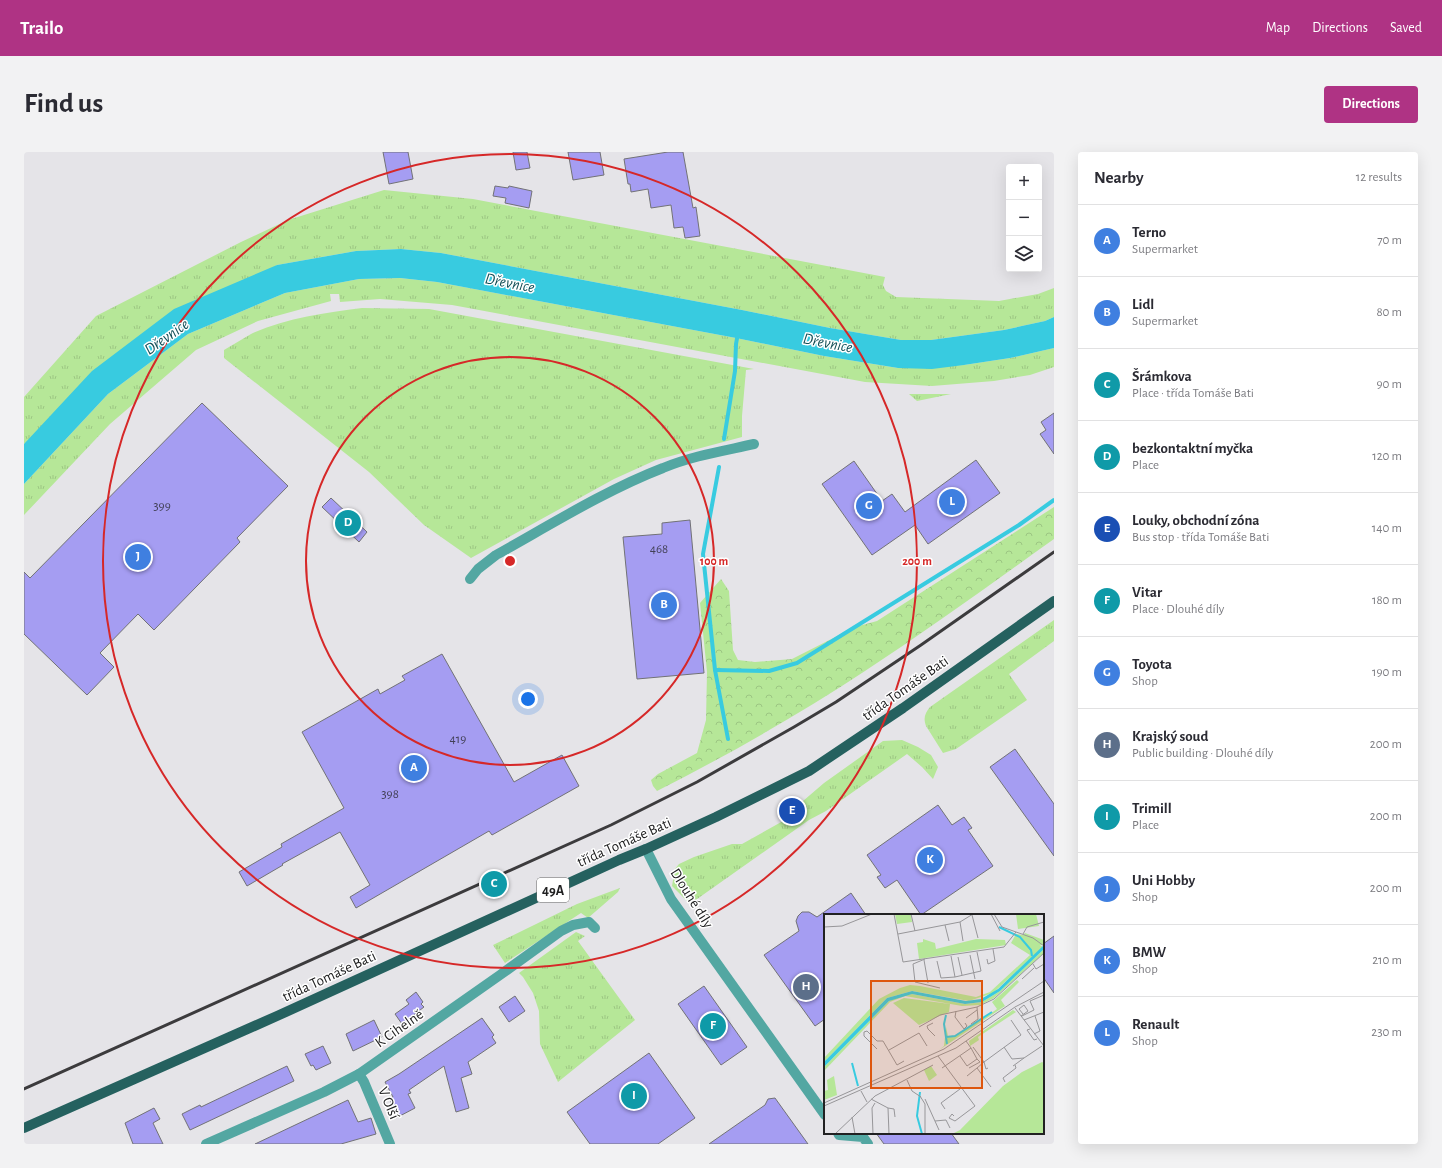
<!DOCTYPE html>
<html lang="en">
<head>
<meta charset="utf-8">
<style>
	:root { --surface:#fff; --page:#f2f2f3; --text:#2b2b33; --muted:#7c7c81; --line:#e1e1e2; --accent:#af3384 }
	body { margin:0; font-family:"Alegreya Sans",sans-serif; background:var(--page); color:var(--text) }
	.controls { position:absolute; right:12px; top:12px; display:grid; overflow:hidden; border-radius:4px; box-shadow:0 4px 16px #0002 }
	.controls button { width:36px; height:36px; display:grid; place-items:center; padding:0; border:0; border-bottom:1px solid var(--line); background:var(--surface); color:var(--text); font:20px sans-serif }
	.you { position:absolute; left:504px; top:547px; width:14px; height:14px; margin:-10px; border:3px solid #fff; border-radius:50%; background:#1a73e8; box-shadow:0 0 0 6px #1a73e833 }
	.badge { display:grid; place-items:center; width:26px; height:26px; border-radius:50%; background:var(--accent); color:#fff; font-size:13px; font-weight:700 }
	.pin { position:absolute; translate:-50% -50%; border:2px solid #fff; box-shadow:0 1px 4px #0006 }
	.list { margin:0; padding:0; list-style:none }
	h2 { display:flex; justify-content:space-between; align-items:center; height:52px; margin:0; padding:0 16px; font-size:17px }
	h2 small { font-size:13px; font-weight:400; color:var(--muted) }
	.list li { display:grid; grid-template-columns:26px 1fr auto; gap:12px; align-items:center; box-sizing:border-box; height:72px; padding:0 16px; border-top:1px solid var(--line) }
	.list b { display:block; font-size:15px; white-space:nowrap }
	.list p { margin:0; font-size:13px; white-space:nowrap; color:var(--muted) }
	.list em { font-size:13px; font-style:normal; color:var(--muted) }
	.icon { flex:none; width:22px; height:22px; fill:none; stroke:currentColor; stroke-width:2; stroke-linecap:round; stroke-linejoin:round }
	.map { position:relative; flex:none; width:1030px; height:992px; overflow:hidden; border-radius:4px }
	header { display:flex; align-items:center; gap:24px; box-sizing:border-box; height:56px; padding:0 20px; background:var(--accent); color:#fff }
	header strong { font-size:19px }
	nav { display:flex; gap:22px; margin-inline-start:auto; font-size:14px }
	.intro { display:flex; align-items:center; justify-content:space-between; box-sizing:border-box; height:96px; padding:0 24px }
	h1 { margin:0; font-size:28px }
	.button { padding:10px 18px; border-radius:4px; background:var(--accent); color:#fff; font-size:14px; font-weight:700 }
	main { display:flex; gap:24px; padding:0 24px }
	aside { flex:1; background:var(--surface); border-radius:4px; box-shadow:0 4px 16px #0002 }
	.map>svg:first-child { display:block }
</style>
</head>
<body>
<header>
<strong>Trailo</strong>
<nav><a>Map</a><a>Directions</a><a>Saved</a></nav>
</header>
<div class="intro"><h1>Find us</h1><a class="button">Directions</a></div>
<main>
<div class="map">
<svg width="1030" height="992" viewBox="0 0 1030 992">
	<defs>
		<pattern id="grass-tufts" width="24" height="20" patternUnits="userSpaceOnUse"><rect width="24" height="20" fill="#b6e798"/><path d="M3 7l-1-3M5 7V3M7 7l1-3M15 17l-1-3M17 17v-4M19 17l1-3" fill="none" stroke="#9cc683"/></pattern>
		<pattern id="forest-crowns" width="20" height="18" patternUnits="userSpaceOnUse"><rect width="20" height="18" fill="#b6e798"/><path d="M2 6a3 3 0 1 1 6 0M12 15a3 3 0 1 1 6 0" fill="none" stroke="#9cc683"/></pattern>
	</defs>
	<rect width="100%" height="100%" fill="#e5e4e8"/>
	<g fill="url(#grass-tufts)">
		<polygon points="360,38 449,47 861,125 859,133 862,139 872,145 975,149 1014,142 1030,136 1030,165 1021,169 980,178 907,188 877,188 806,176 718,158 417,101 377,97 332,99 253,113 0,292 0,245 72,164 217,90 264,68"/>
		<polygon points="376,126 413,130 712,186 800,204 874,216 940,213 986,206 1030,196 1030,215 1006,223 970,229 908,234 841,230 428,153 356,147 316,150 315,142 306,142 307,149 234,169 172,198 86,272 0,363 0,332 84,242 164,182 261,141 335,127"/>
		<path d="M338,156L405,157L730,217L722,218L718,264V285L632,308L590,327L447,406L400,373L345,320L200,206V198C209,193 218,187 227,182C261,166 301,161 338,156Z"/>
		<polygon points="885,242 927,242 893,249"/>
		<path d="M1030,468V489L985,522L1003,548L932,597L919,601L902,574C899,566 901,561 906,555Z"/>
		<polygon points="878,588 894,595 907,603 914,615 909,627 898,615 883,602 802,659 785,668 666,752 648,734 651,717 655,712 670,705 708,692 718,692 777,659 779,649 800,631 859,589"/>
		<polygon points="596,736 594,740 564,766 557,761 481,811 469,793 553,752"/>
		<polygon points="552,780 561,784 554,789 611,868 534,930 516,892 515,859 509,841 499,825 495,821"/>
	</g>
	<path fill="url(#forest-crowns)" d="M1030,355V387C967,432 905,477 841,519C774,563 704,603 633,639L629,634L627,628L634,622L673,601L682,568L683,520L676,451L697,427L705,439L709,498L714,508L731,510L768,507L831,475L853,469Z"/>
	<polygon fill="#38cbe0" points="377,97 417,101 718,158 806,176 877,188 907,188 980,178 1021,169 1030,165 1030,196 986,206 940,213 908,217 874,216 800,204 712,186 413,130 376,126 335,127 261,141 164,182 84,242 0,332 0,292 68,219 150,157 253,113 332,99"/>
	<g fill="none" stroke-linecap="round" stroke-linejoin="round">
		<g stroke="#38cbe0" stroke-width="4">
			<polyline points="700,287 711,219 712,192 714,181"/>
			<polyline points="695,315 679,402 691,518 704,587"/>
			<polyline points="691,518 745,519 773,511 995,373 1030,348"/>
		</g>
	</g>
	<g fill="#a59df2" stroke="#727276">
		<polygon points="359,0 384,0 389,27 365,32"/>
		<polygon points="489,0 503,0 506,16 492,18"/>
		<polygon points="544,0 576,0 580,23 549,28"/>
		<polygon points="644,0 659,0 669,56 672,55 676,84 661,86 659,75 650,76 647,53 627,56 624,37 607,40 606,32 604,32 600,7"/>
		<polygon points="471,34 484,36 485,34 508,39 505,56 481,51 482,46 469,44"/>
		<polygon points="178,251 264,334 213,386 216,390 130,478 114,462 76,501 90,515 63,543 0,482 0,420 6,426"/>
		<polygon points="1030,261 1030,302 1016,282 1022,278 1017,270"/>
		<polygon points="952,308 976,341 904,392 891,373 848,403 798,332 830,309 858,349 868,342 881,360"/>
		<polygon points="307,346 343,380 335,390 298,355"/>
		<polygon points="666,368 680,521 613,527 599,385 638,382 638,371"/>
		<polygon points="418,502 490,630 538,603 555,634 468,683 465,679 332,756 326,745 346,733 316,680 258,712 259,713 223,734 215,720 258,695 257,692 320,656 278,580 354,537 356,542 381,528 378,524"/>
		<polygon points="991,597 1030,652 1030,704 966,615"/>
		<polygon points="914,653 928,673 940,665 948,676 944,678 969,714 897,763 873,728 861,736 853,725 857,723 843,703"/>
		<polygon points="827,741 842,763 801,763 801,867 791,874 740,803 775,779 772,769 774,764 778,760 785,760 793,765"/>
		<polygon points="1030,784 1030,841 1019,825 1019,792"/>
		<polygon points="680,834 723,895 697,913 654,852"/>
		<polygon points="392,840 399,850 397,852 400,855 378,872 371,862 385,852 382,848"/>
		<polygon points="491,844 501,859 485,870 475,855"/>
		<polygon points="458,866 470,883 468,885 472,891 444,910 448,922 437,926 445,956 432,960 420,914 385,938 387,941 384,942 391,956 372,966 366,947 369,945 361,930 375,922"/>
		<polygon points="350,868 358,885 329,899 322,882"/>
		<polygon points="299,894 307,911 292,918 289,913 287,914 281,902"/>
		<polygon points="625,901 671,966 634,992 566,992 543,960"/>
		<polygon points="263,914 270,929 166,978 158,962 176,953 177,955"/>
		<polygon points="751,946 784,992 685,992 741,953 744,947"/>
		<polygon points="324,948 334,970 347,966 352,982 317,992 231,992"/>
		<polygon points="130,956 136,967 129,971 139,992 109,992 101,971"/>
		<polygon points="852,981 927,981 935,992 860,992"/>
	</g>
	<g fill="none" stroke-linecap="round" stroke-linejoin="round">
		<g stroke="#53a7a2" stroke-width="10">
			<path d="M446,427L454,417L472,403C526,373 582,338 639,316C668,304 699,299 730,292"/>
			<polyline points="622,697 647,747 801,963"/>
			<polyline points="335,922 340,930 366,992"/>
			<polyline points="814,981 815,983 839,985 844,992"/>
			<polyline points="182,992 300,940 335,922 476,823 537,779 549,773 565,770 571,776"/>
		</g>
		<polyline stroke="#25615f" stroke-width="10" points="0,976 253,864 595,708 622,697 692,665 785,619 879,556 1030,449"/>
		<polyline stroke="#3c3b3d" stroke-width="3" points="0,937 587,673 673,630 770,575 812,550 897,493 1030,400"/>
	</g>
	<g fill="none" stroke="#d62828" stroke-width="2">
		<circle cx="486" cy="409" r="204"/>
		<circle cx="486" cy="409" r="407"/>
	</g>
	<g text-anchor="middle" stroke-width="3" stroke-linejoin="round" paint-order="stroke">
		<g font-size="13" fill="#424056">
			<text x="138" y="358">399</text>
			<text x="635" y="401">468</text>
			<text x="434" y="591">419</text>
			<text x="366" y="646">398</text>
		</g>
		<rect fill="#fff" stroke="#646464" stroke-width="1" x="513" y="726" width="32" height="24" rx="3"/>
		<g font-size="14" font-weight="bold" fill="#212122">
			<text x="529" y="743">49A</text>
		</g>
		<g font-size="15" fill="#212122" stroke="#fff">
			<text transform="translate(881 536) rotate(-35)" y="5">třída Tomáše Bati</text>
			<text transform="translate(600 690) rotate(-24)" y="5">třída Tomáše Bati</text>
			<text transform="translate(668 746) rotate(58)" y="5">Dlouhé díly</text>
			<text transform="translate(305 824) rotate(-25)" y="5">třída Tomáše Bati</text>
			<text transform="translate(375 876) rotate(-35)" y="5">K Cihelně</text>
			<text transform="translate(365 951) rotate(67)" y="5">V Olší</text>
		</g>
		<g font-size="16" font-style="italic" fill="#124f57" stroke="#fff">
			<text transform="translate(486 130) rotate(11)" y="6">Dřevnice</text>
			<text transform="translate(142 184) rotate(-35)" y="6">Dřevnice</text>
			<text transform="translate(804 190) rotate(11)" y="6">Dřevnice</text>
		</g>
	</g>
	<g transform="translate(800 762)">
		<rect width="220" height="220" fill="#e5e4e8"/>
		<path d="M71,0H87L88,8L73,10ZM192,0H212L215,12L194,15ZM201,19L220,26V31H216L219,33L169,79L145,87L88,77L63,84L0,148V144L55,85L76,74L86,71L96,72L152,83L166,78L206,41L187,29L192,20L199,21ZM99,25L111,29L112,35L152,25L181,26L182,31L95,45L93,29L99,28ZM220,35V39L170,84L156,91L138,92L81,82L66,88L0,157V153L65,87L75,82L88,80L141,90L158,88L176,77ZM80,84L126,90L125,98L95,111L69,89ZM189,96L192,98L154,123L155,126L146,132L145,127ZM107,152L113,161L105,167L100,156Z" fill="#b6e798"/>
		<path d="M192,20L205,24L213,27L203,34ZM193,66L195,68L177,86L181,92L115,136L120,132L122,113L124,122H130L157,106L173,95L168,88ZM218,148L220,149V220H128L136,216L179,172L198,158Z" fill="#b6e798"/>
		<path d="M10,162L13,181L0,186V177L4,176L3,166Z" fill="#b6e798"/>
		<path d="M220,31V35L176,77L158,88L141,90L88,80L65,87L0,153V148L63,84L88,77L142,87L157,85L174,75Z" fill="#38cbe0"/>
		<path fill="none" stroke="#38cbe0" stroke-width="2" d="M175,13L196,23L207,36L208,42M122,101L120,110L123,130M122,123L131,122L168,98M28,149L34,172M96,178L93,202L98,220"/>
		<path fill="none" stroke="#979699" stroke-width="1" d="M70,0L79,48L180,33L192,18M87,0L91,17M167,0L176,17M170,0L178,13L209,24L220,32M148,1L154,24M136,8L139,27M121,11L125,27M0,13L18,12L48,0M74,20L136,8L149,0M199,20L203,13L220,8M146,41L151,65M134,43L138,61M101,45L89,50L91,68L116,74M163,45L164,50L171,47L169,35M100,46L104,69M113,47L117,64L131,63L127,42M209,50L212,55L220,50M131,63L157,57L153,38M198,65L210,54M191,94L220,132M132,97L131,103L140,115L143,112L141,109M197,102L204,97L200,91L195,95L199,100M198,102L210,96L206,87L220,81M142,104L153,96M200,106L220,98M109,109L103,112L104,115L111,122M147,110L154,105L153,93M95,113L116,101L153,93L170,85L220,39M206,115L203,116L210,126L213,125M210,120L216,117L211,102M149,133L160,148L153,154L167,173M180,133L188,145L200,144L189,152M53,135L40,122V118L43,117L53,127H59L73,151L80,147M65,136L95,119L103,132M114,142L151,192L131,207L125,204L128,200L130,202M136,142L143,152L153,145L147,134M200,144L218,132M118,154L147,134L142,127M145,154L156,148L153,145M164,154L162,155L160,148L197,121L187,106M143,162L153,154M83,166L88,177L97,183M181,168L179,164L192,154L191,151M37,177L43,188M96,182L101,190V220M47,185L64,194L65,220M101,185L115,216M0,189L120,135L220,67M0,192L132,134L191,93L220,78M64,194L70,195L71,203M121,195L117,189L136,175M28,203L31,220M111,207L122,206L126,214M11,220L51,182L109,151M49,220L48,194L51,189"/>
		<path fill="#de560d" fill-opacity="0.15" stroke="#de560d" stroke-width="2" d="M47,67H158V174H47Z"/>
		<rect width="220" height="220" fill="none" stroke="#212122" stroke-width="2"/>
	</g>
	<circle cx="486" cy="409" r="6" fill="#d62828" stroke="#fff" stroke-width="2"/>
	<g font-size="12" text-anchor="middle" font-weight="bold" fill="#d62828" stroke="#fff" stroke-width="3" stroke-linejoin="round" paint-order="stroke">
		<text x="690" y="413">100 m</text>
		<text x="893" y="413">200 m</text>
	</g>
</svg>
<div class="controls">
<button>+</button>
<button>−</button>
<button><svg class="icon" aria-label="layers" viewBox="0 0 24 24"><path d="M12 4l9 5-9 5-9-5zM3 14l9 5 9-5"/></svg></button>
</div>
<div class="you"></div>
<div class="pin badge" style="left:390px;top:616px;background:#3f7fe0">A</div>
<div class="pin badge" style="left:640px;top:453px;background:#3f7fe0">B</div>
<div class="pin badge" style="left:470px;top:732px;background:#0f9aa8">C</div>
<div class="pin badge" style="left:324px;top:371px;background:#0f9aa8">D</div>
<div class="pin badge" style="left:768px;top:659px;background:#1a4fb4">E</div>
<div class="pin badge" style="left:689px;top:874px;background:#0f9aa8">F</div>
<div class="pin badge" style="left:845px;top:354px;background:#3f7fe0">G</div>
<div class="pin badge" style="left:782px;top:835px;background:#5c6f8a">H</div>
<div class="pin badge" style="left:610px;top:944px;background:#0f9aa8">I</div>
<div class="pin badge" style="left:114px;top:405px;background:#3f7fe0">J</div>
<div class="pin badge" style="left:906px;top:708px;background:#3f7fe0">K</div>
<div class="pin badge" style="left:928px;top:350px;background:#3f7fe0">L</div>
</div>
<aside>
<h2>Nearby<small>12 results</small></h2>
<ul class="list">
<li><span class="badge" style="background:#3f7fe0">A</span><div><b>Terno</b><p>Supermarket</p></div><em>70 m</em></li>
<li><span class="badge" style="background:#3f7fe0">B</span><div><b>Lidl</b><p>Supermarket</p></div><em>80 m</em></li>
<li><span class="badge" style="background:#0f9aa8">C</span><div><b>Šrámkova</b><p>Place · třída Tomáše Bati</p></div><em>90 m</em></li>
<li><span class="badge" style="background:#0f9aa8">D</span><div><b>bezkontaktní myčka</b><p>Place</p></div><em>120 m</em></li>
<li><span class="badge" style="background:#1a4fb4">E</span><div><b>Louky, obchodní zóna</b><p>Bus stop · třída Tomáše Bati</p></div><em>140 m</em></li>
<li><span class="badge" style="background:#0f9aa8">F</span><div><b>Vitar</b><p>Place · Dlouhé díly</p></div><em>180 m</em></li>
<li><span class="badge" style="background:#3f7fe0">G</span><div><b>Toyota</b><p>Shop</p></div><em>190 m</em></li>
<li><span class="badge" style="background:#5c6f8a">H</span><div><b>Krajský soud</b><p>Public building · Dlouhé díly</p></div><em>200 m</em></li>
<li><span class="badge" style="background:#0f9aa8">I</span><div><b>Trimill</b><p>Place</p></div><em>200 m</em></li>
<li><span class="badge" style="background:#3f7fe0">J</span><div><b>Uni Hobby</b><p>Shop</p></div><em>200 m</em></li>
<li><span class="badge" style="background:#3f7fe0">K</span><div><b>BMW</b><p>Shop</p></div><em>210 m</em></li>
<li><span class="badge" style="background:#3f7fe0">L</span><div><b>Renault</b><p>Shop</p></div><em>230 m</em></li>
</ul>
</aside>
</main>
</body>
</html>
